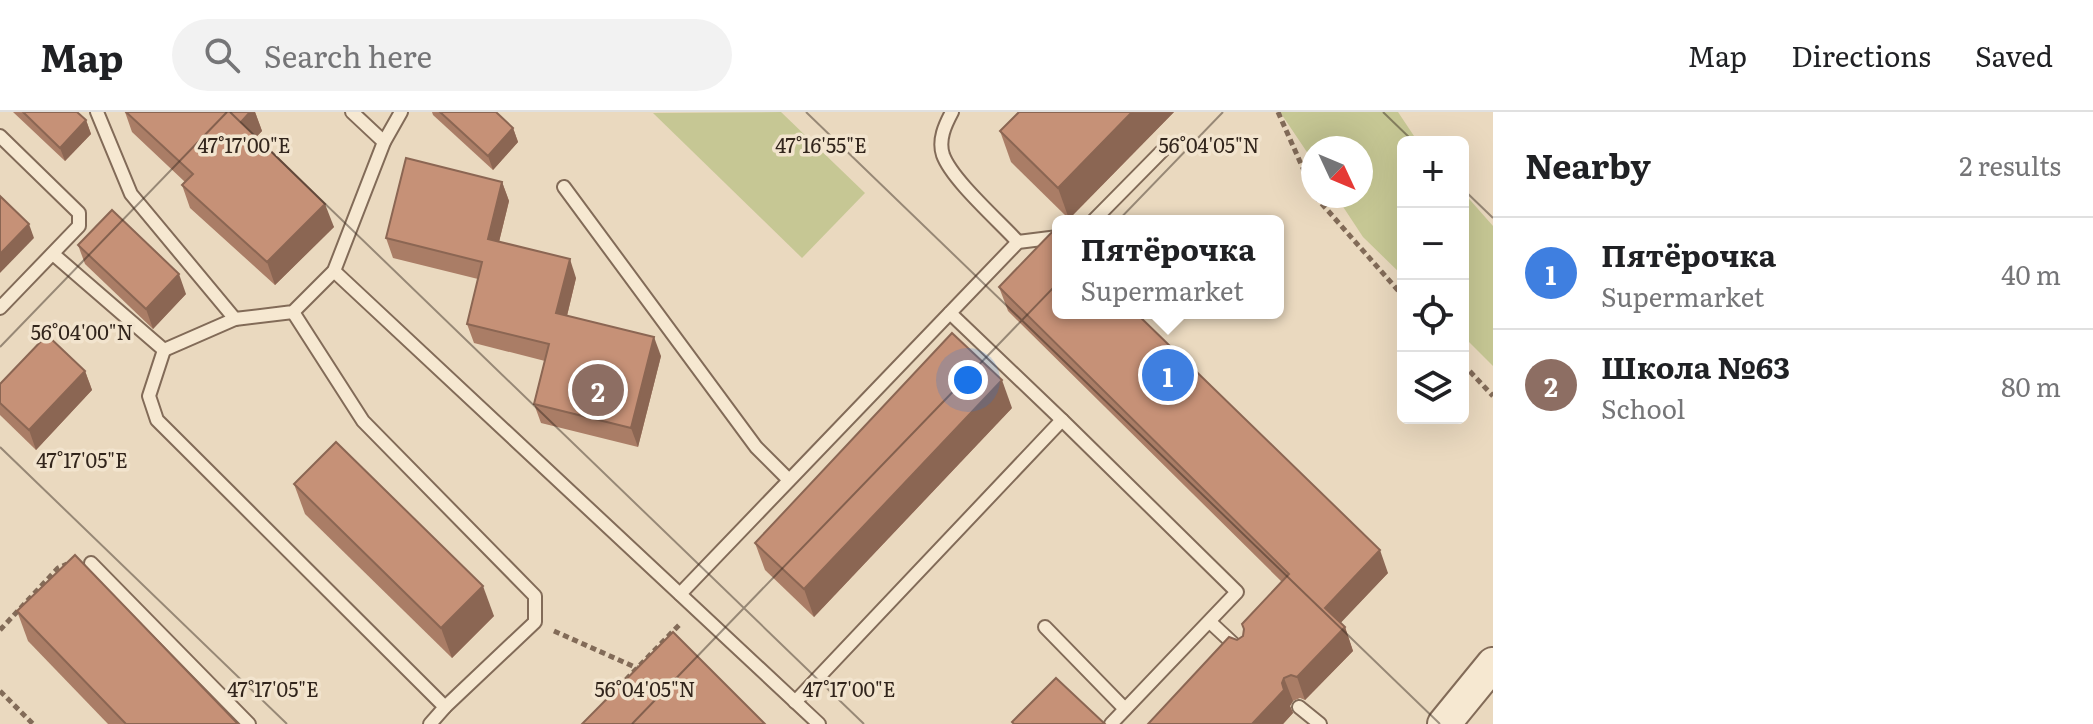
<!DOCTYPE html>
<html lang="en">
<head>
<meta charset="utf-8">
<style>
	:root { --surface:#fff; --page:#f2f2f2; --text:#202124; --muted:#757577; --line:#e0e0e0; --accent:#b45309 }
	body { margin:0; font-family:Literata,serif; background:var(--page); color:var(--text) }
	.controls { position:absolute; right:24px; top:24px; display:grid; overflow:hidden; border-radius:12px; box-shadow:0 8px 32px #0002 }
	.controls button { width:72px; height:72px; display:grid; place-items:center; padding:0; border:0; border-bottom:2px solid var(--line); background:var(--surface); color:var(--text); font:40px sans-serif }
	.compass { position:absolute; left:1301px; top:24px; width:72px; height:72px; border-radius:50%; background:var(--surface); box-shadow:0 8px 32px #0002; rotate:134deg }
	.you { position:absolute; left:968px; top:268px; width:28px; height:28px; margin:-20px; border:6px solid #fff; border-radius:50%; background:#1a73e8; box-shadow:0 0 0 12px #1a73e833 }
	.badge { display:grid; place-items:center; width:52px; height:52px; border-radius:50%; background:var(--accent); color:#fff; font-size:26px; font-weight:700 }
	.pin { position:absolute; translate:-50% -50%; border:4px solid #fff; box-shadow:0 2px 8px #0006 }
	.popup { position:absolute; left:1052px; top:103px; width:232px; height:104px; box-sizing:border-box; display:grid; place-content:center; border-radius:12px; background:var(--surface); filter:drop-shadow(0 2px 6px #0005); font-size:26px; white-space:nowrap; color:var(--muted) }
	.popup b { font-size:30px; color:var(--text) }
	.popup::after { content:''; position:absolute; left:50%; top:100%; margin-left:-16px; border:16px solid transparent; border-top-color:var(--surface) }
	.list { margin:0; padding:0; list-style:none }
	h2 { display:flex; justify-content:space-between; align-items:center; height:104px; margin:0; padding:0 32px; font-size:34px }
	h2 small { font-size:26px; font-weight:400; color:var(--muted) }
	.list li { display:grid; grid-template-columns:52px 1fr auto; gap:24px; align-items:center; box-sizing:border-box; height:112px; padding:0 32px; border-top:2px solid var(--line) }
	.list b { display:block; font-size:30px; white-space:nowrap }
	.list p { margin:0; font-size:26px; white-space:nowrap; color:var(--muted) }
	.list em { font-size:26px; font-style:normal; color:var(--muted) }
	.icon { flex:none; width:44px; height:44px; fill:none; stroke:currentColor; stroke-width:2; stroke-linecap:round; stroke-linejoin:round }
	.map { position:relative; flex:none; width:1493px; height:612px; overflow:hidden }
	header { display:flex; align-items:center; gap:48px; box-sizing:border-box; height:112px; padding:0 40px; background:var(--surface); border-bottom:2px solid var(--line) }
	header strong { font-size:38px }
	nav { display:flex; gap:44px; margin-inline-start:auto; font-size:28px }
	.search { width:560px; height:72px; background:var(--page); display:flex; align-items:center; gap:20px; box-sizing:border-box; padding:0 28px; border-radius:44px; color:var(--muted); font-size:30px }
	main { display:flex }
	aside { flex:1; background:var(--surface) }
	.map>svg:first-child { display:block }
</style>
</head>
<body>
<header>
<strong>Map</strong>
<div class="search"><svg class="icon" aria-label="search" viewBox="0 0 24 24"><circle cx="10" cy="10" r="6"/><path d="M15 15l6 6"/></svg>Search here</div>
<nav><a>Map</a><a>Directions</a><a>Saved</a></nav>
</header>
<main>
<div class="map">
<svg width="1493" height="612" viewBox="0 0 1493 612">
	<rect width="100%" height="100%" fill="#ead9bf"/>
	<g fill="#c6c794">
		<polygon points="781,0 865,81 802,146 653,1"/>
		<polygon points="1280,0 1398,0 1418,30 1403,30 1403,164 1363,125 1336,84 1361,84 1361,36 1313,36 1313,49"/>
		<polygon points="1463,80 1493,114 1493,254 1463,224"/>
	</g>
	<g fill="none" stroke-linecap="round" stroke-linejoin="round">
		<g stroke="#826b58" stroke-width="16">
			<g id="service">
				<polyline points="97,0 131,82 235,207"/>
				<polyline points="352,0 384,30"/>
				<path d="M952,0C945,13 938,28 943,43C952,68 999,109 1018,130"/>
				<polyline points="0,24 79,101 79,114 0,196"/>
				<polyline points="564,75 756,335 789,368"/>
				<polyline points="1093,109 1167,34"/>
				<polyline points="53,142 164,238 149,284 157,308 445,595 430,612"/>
				<polyline points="334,159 819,612"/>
				<polyline points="293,200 363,309 535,484 535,510 445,595"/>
				<polyline points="950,201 1062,308"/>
				<polyline points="164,238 235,207 293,200 334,159 384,30 401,0"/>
				<polyline points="91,451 249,612"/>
				<polyline points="680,482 1018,130 1058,125"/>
				<polyline points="1210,510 1240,538"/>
				<polyline points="1045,515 1125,597"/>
				<polyline points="795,590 1062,308 1237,480 1111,612"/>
				<polyline points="1299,595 1320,612"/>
			</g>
		</g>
		<g stroke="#826b58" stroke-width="36">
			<polyline id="tertiary" points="1444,612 1493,552"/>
		</g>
		<g stroke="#826b58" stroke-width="5" stroke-dasharray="6 4" stroke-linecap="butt">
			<polyline points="1278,0 1313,79"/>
			<polyline points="1315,84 1403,184"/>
			<polyline points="1463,252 1493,284"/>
			<polyline points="0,518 58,456 67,452"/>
			<polyline points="554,519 637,556"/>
			<polyline points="0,579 33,612"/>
			<polyline points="612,582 681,511"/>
		</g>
		<use href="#service" stroke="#f6e8d1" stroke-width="12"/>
		<use href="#tertiary" stroke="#f6e8d1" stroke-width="32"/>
	</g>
	<g fill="#aa7d66">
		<polygon points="13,0 77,0 86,8 91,22 65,49"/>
		<polygon points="125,0 255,0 262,19 256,25 334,115 275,173 190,96 182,73 185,70 132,20"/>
		<polygon points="432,0 496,0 513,16 518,30 493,58 433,3"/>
		<polygon points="1019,0 1174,0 1069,107 1011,50 1000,19"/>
		<polygon points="502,70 509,89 499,130 576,166 567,204 661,244 638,335 541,311 534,292 545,249 474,231 467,212 478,167 393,146 386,126"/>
		<polygon points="78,133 186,182 153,217 85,152"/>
		<polygon points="999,175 1388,461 1340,511 1345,515 1353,539 1305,588 1300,586 1293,589 1290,594 1293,601 1283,612 1148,612 1237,528 1243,524 1244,518 1242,512 1282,470 1008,199"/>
		<polygon points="85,259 92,278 36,338 0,303 0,272"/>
		<polygon points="1012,296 814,505 765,458 755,431"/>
		<polygon points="294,372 494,504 452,546 305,402"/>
		<polygon points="17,499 238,612 108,612 28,529"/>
	</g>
	<g fill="#8b6653">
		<polygon points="250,0 255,0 262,19 249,33 241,10"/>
		<polygon points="1132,0 1174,0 1069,107 1058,76"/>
		<polygon points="86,8 91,22 65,49 60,36"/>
		<polygon points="513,16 518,30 493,58 488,44"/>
		<polygon points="502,70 509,89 495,146 488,127"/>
		<polygon points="325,92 334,115 275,173 267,150"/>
		<polygon points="29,112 34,126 0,161 0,142"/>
		<polygon points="570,147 576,166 563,220 556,201"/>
		<polygon points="179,162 186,182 153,217 146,197"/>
		<polygon points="654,225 661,244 638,335 631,316"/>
		<polygon points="85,259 92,278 36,338 29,318"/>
		<polygon points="1002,268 1012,296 814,505 804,477"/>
		<polygon points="1380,438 1388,461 1333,519 1325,496"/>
		<polygon points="483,474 494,504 452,546 441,516"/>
		<polygon points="1345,515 1353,539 1305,588 1297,565"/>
		<polygon points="1284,566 1293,589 1290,594 1293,601 1283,612 1252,612"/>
	</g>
	<g fill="#c69177" stroke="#8b6653" stroke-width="2">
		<polygon points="23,0 77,0 86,8 60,36"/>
		<polygon points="126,0 250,0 241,10 325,92 267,150 182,73 193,62"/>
		<polygon points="440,0 496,0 513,16 488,44"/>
		<polygon points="1019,0 1132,0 1058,76 1000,19"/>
		<polygon points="406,46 502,70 488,127 570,147 556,201 654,225 631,316 534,292 549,232 467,212 482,150 386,126"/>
		<polygon points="0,84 29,112 0,142"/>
		<polygon points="112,98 179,162 146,197 78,133"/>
		<polygon points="1052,120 1058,125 1058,201 1136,201 1380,438 1325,496 1345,515 1297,565 1291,563 1284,566 1282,571 1284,578 1252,612 1148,612 1229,525 1237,528 1243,524 1244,517 1242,512 1289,462 999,175"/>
		<polygon points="952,221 1002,268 804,477 755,431"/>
		<polygon points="47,223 85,259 29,318 0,291 0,272"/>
		<polygon points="336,330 483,474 441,516 294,372"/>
		<polygon points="75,443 238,612 126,612 17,499"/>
		<polygon points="673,520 765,612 582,612"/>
		<polygon points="1056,566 1105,612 1014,612 1012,610"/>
	</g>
	<path fill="none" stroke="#32251c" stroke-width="2" stroke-opacity="0.45" d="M230,0L864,612M806,0L1440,612M1383,0L1414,30M1463,77L1493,106M0,235L227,0M0,335L287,612M632,612L1223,0"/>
	<g font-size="20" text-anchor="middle" fill="#32251c" stroke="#f2e4ce" stroke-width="7" stroke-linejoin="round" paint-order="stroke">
		<text x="244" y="41">47°17'00"E</text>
		<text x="821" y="41">47°16'55"E</text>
		<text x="1209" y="41">56°04'05"N</text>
		<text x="82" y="228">56°04'00"N</text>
		<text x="82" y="356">47°17'05"E</text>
		<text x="645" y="585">56°04'05"N</text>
		<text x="273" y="585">47°17'05"E</text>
		<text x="849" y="585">47°17'00"E</text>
	</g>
</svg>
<div class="controls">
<button>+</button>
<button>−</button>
<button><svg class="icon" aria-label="locate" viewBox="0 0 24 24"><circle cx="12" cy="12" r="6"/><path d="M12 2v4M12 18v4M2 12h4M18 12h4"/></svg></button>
<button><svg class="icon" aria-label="layers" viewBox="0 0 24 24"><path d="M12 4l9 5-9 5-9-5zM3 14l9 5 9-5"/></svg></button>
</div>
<svg class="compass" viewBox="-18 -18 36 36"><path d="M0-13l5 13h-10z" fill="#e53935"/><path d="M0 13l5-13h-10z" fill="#757577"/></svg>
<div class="you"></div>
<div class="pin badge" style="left:1168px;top:263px;background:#3f7fe0">1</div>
<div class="popup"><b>Пятёрочка</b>Supermarket</div>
<div class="pin badge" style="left:598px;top:278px;background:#8d6e63">2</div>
</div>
<aside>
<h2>Nearby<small>2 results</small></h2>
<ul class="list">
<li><span class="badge" style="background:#3f7fe0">1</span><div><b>Пятёрочка</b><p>Supermarket</p></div><em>40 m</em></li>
<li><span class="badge" style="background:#8d6e63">2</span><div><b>Школа №63</b><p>School</p></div><em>80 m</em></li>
</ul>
</aside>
</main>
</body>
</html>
